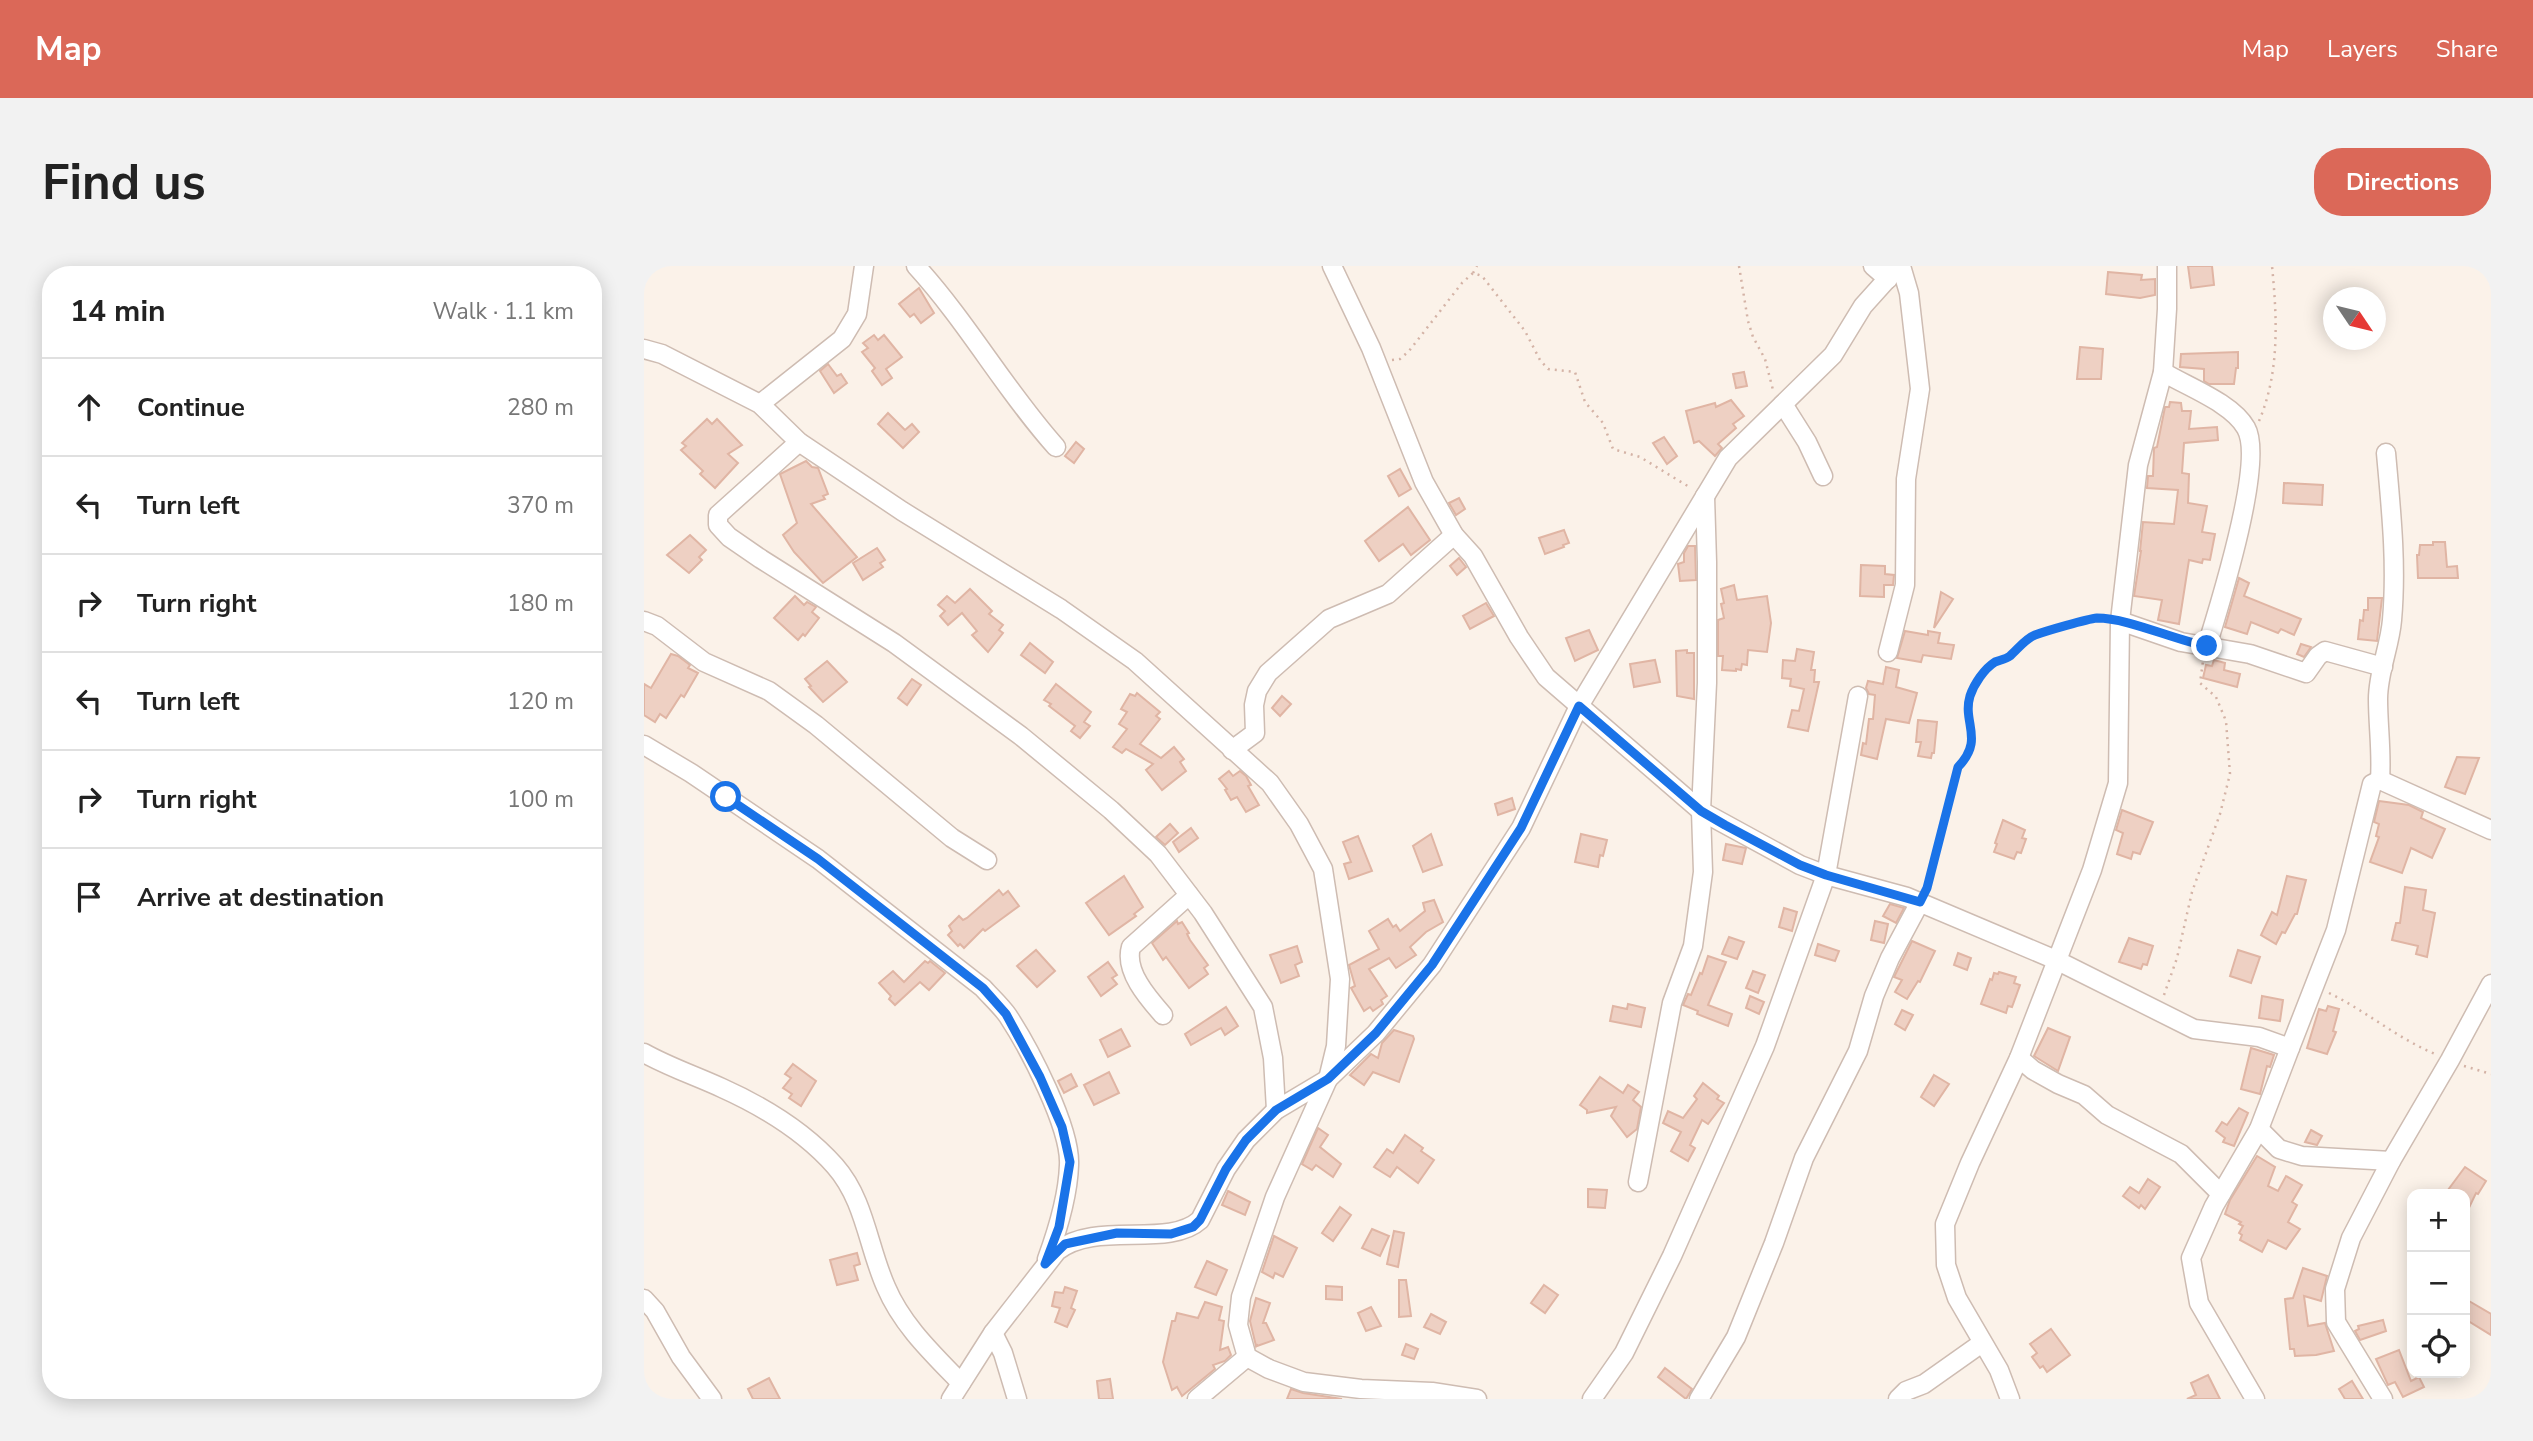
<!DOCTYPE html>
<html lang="en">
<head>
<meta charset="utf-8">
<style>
	:root { --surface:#fff; --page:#f2f2f2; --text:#222; --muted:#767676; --line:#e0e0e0; --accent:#db6858 }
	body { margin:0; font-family:"Nunito Sans",sans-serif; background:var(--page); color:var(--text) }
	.controls { position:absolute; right:21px; bottom:21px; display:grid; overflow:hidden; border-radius:14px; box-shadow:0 4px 18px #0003 }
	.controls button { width:63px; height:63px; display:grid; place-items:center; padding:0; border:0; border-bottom:2px solid var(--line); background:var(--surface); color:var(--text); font:35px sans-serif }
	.compass { position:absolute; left:1679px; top:21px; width:63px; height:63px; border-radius:50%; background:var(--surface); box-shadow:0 4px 18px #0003; rotate:125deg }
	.stop { position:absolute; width:21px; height:21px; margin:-16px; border:5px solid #1a73e8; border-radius:50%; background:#fff }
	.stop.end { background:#1a73e8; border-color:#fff; box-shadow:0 2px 7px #0008 }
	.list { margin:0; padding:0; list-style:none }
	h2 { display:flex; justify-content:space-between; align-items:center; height:91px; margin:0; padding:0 28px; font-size:30px }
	h2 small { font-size:23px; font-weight:400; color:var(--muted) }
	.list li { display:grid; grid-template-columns:46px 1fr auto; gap:21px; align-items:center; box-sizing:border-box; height:98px; padding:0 28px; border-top:2px solid var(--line) }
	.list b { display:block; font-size:26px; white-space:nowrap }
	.list em { font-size:23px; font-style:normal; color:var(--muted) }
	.icon { flex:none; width:38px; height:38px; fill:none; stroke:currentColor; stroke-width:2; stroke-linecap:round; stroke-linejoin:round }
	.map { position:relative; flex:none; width:1847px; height:1133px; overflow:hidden; border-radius:28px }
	header { display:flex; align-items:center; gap:42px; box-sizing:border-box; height:98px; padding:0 35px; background:var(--accent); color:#fff }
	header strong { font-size:33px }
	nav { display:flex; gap:38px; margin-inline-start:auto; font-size:24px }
	.intro { display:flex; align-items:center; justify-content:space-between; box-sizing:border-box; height:168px; padding:0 42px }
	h1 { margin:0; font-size:49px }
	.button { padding:18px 32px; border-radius:28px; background:var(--accent); color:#fff; font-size:24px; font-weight:700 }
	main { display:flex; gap:42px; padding:0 42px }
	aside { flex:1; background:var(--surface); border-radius:28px; box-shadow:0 4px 18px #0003 }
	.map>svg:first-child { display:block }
</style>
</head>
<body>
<header>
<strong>Map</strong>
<nav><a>Map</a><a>Layers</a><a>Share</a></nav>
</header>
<div class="intro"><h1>Find us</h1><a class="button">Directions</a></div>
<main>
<aside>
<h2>14 min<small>Walk · 1.1 km</small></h2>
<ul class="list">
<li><svg class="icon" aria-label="ahead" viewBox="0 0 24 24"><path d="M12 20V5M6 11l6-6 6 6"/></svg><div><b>Continue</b></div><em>280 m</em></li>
<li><svg class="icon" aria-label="left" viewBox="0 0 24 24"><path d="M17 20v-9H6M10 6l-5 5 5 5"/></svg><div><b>Turn left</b></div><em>370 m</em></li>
<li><svg class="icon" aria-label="right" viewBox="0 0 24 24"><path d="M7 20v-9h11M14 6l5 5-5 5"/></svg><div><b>Turn right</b></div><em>180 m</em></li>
<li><svg class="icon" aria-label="left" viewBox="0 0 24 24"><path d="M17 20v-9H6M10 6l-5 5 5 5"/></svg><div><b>Turn left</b></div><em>120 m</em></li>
<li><svg class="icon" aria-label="right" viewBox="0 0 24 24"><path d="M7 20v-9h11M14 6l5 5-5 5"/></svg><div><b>Turn right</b></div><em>100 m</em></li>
<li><svg class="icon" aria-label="arrive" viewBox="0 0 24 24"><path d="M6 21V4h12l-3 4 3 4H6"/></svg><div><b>Arrive at destination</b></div></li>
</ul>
</aside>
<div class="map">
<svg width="1847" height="1133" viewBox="0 0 1847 1133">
	<rect width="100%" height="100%" fill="#fbf2e9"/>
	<g fill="#eed0c3" stroke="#e0b5a4" stroke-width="2">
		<polygon points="1544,0 1568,0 1570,19 1547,22"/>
		<polygon points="1464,6 1498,9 1497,14 1511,13 1511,29 1496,32 1462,28"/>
		<polygon points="275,22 290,47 277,57 270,48 266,51 255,38"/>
		<polygon points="230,69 234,74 240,69 258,91 242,103 248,112 238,119 228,105 231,102 218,86 224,82 219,77"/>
		<polygon points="1436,81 1459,83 1457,113 1433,113"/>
		<polygon points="1594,86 1594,102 1592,102 1590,118 1565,118 1560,115 1560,103 1536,101 1537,88"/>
		<polygon points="184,98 193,110 197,108 203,117 190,127 176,105"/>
		<polygon points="1100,106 1103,120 1092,122 1089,108"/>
		<polygon points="1087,134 1100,150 1089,158 1092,162 1074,178 1078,182 1071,190 1055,175 1050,177 1042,145 1071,137 1072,141"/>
		<polygon points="1526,136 1537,137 1538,145 1547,145 1545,163 1573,161 1574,174 1540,177 1538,207 1545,208 1544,237 1563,240 1558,266 1571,268 1566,294 1559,293 1558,297 1545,294 1535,358 1514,354 1518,334 1490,330 1497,285 1496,285 1499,256 1530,258 1534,224 1503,222 1504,210 1509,210 1510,182 1513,181 1521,141 1525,141"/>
		<polygon points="244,147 261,164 268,158 275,166 259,182 234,158"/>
		<polygon points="63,153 68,158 73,153 98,179 84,188 94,197 71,222 56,208 59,205 37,184 42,180 38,177"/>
		<polygon points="1020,171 1033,190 1023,198 1009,177"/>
		<polygon points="432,176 440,183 430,197 421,190"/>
		<polygon points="162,195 168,201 174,202 184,228 179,230 181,233 167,238 213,291 179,317 150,286 139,269 153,257 136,208"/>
		<polygon points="756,203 767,223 755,230 744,210"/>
		<polygon points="1640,217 1679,219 1678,239 1639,237"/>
		<polygon points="815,232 821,243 812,249 805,237"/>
		<polygon points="764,241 786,274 767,289 759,278 735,295 721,275"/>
		<polygon points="920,264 925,277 919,279 920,281 901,288 895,272"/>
		<polygon points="46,269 62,284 55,291 58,294 45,307 23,289"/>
		<polygon points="1789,276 1801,276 1803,301 1813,300 1814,312 1774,312 1773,289 1775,289 1776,279 1789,279"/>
		<polygon points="1044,280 1051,280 1052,314 1036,315 1034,298 1040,296 1040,287"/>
		<polygon points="233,282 241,294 236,297 239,301 219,314 209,297"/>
		<polygon points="815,292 822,301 813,309 806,300"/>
		<polygon points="1217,299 1241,300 1241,308 1250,309 1249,319 1240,319 1240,331 1216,330"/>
		<polygon points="1595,312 1605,317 1600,330 1657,353 1650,369 1637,363 1634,367 1607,356 1603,368 1581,361"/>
		<polygon points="1090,319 1093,334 1123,330 1127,357 1123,386 1104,384 1103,399 1098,398 1097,404 1092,403 1092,405 1078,404 1079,390 1074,390 1074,354 1080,352 1077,338 1080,337 1077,323"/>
		<polygon points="326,323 348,345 345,348 359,359 355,364 359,367 344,386 328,369 333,365 318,347 304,359 296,350 301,345 294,339 303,330 311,337"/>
		<polygon points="1297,326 1309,333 1290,362"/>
		<polygon points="151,330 160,339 163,336 172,341 168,346 175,352 161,370 159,368 154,374 130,352"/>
		<polygon points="1724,332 1738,332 1733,375 1714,373 1716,354 1719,355 1720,344 1724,344"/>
		<polygon points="842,337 850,350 826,363 819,350"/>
		<polygon points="945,364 954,384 931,395 922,372"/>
		<polygon points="1261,365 1284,369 1284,365 1296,367 1294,377 1310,379 1307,393 1279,389 1277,396 1253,392"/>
		<polygon points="386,377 409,396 401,407 377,389"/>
		<polygon points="1657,378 1667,381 1660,391 1653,388"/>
		<polygon points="1153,383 1170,386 1167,404 1171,404 1170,416 1175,416 1164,465 1144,461 1148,444 1155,445 1160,423 1146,420 1147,413 1138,412 1139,394 1151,395"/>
		<polygon points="1043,384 1043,387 1050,387 1050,433 1033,430 1032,385"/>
		<polygon points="27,388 34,390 46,399 44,402 54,407 40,431 37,429 22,452 16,448 11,456 0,449 0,418 7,422"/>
		<polygon points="1011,394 1016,416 990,421 986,398"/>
		<polygon points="1570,394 1581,397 1580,404 1596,408 1593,421 1559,412 1562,399 1568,400"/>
		<polygon points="183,395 203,416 179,436 165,421 167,420 161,413"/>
		<polygon points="1242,401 1255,404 1252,421 1273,427 1265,457 1242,453 1233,493 1217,489 1219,477 1222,478 1225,453 1229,453 1231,429 1225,428 1222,422 1224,415 1239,418"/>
		<polygon points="268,413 277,419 263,439 254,432"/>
		<polygon points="412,418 447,446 440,456 446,460 436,472 427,465 431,460 405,440 407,438 400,434"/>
		<polygon points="493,427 516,446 512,450 516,453 496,478 517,492 530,481 540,493 536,496 542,505 518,524 502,504 509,498 482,483 478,487 469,481 483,463 475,458 483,446 477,443 486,428 491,430"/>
		<polygon points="638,430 647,438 636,450 628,442"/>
		<polygon points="1274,454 1293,456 1290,487 1288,487 1287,492 1274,490 1277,476 1272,476"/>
		<polygon points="1813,491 1835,492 1821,528 1801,521"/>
		<polygon points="585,505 589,510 596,505 602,510 607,519 604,520 615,539 602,546 593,531 587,534 581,524 583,523 575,513"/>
		<polygon points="868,532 871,543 854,549 851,538"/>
		<polygon points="1735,535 1765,539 1779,546 1777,552 1801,563 1788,592 1767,582 1758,607 1726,596 1735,571 1732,570 1735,558 1730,556"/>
		<polygon points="1478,544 1509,556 1496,588 1489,586 1487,593 1473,588 1479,567 1472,564"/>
		<polygon points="1359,554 1381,564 1378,572 1382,573 1377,587 1373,586 1370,593 1350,586 1353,578 1351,577"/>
		<polygon points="526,558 534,567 521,579 512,571"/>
		<polygon points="547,562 554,572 535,586 529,576"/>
		<polygon points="787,568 798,599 779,606 769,580"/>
		<polygon points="937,568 963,574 959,590 956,589 954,601 931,596"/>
		<polygon points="714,570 728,605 705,613 700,598 707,596 699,576"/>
		<polygon points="1082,578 1102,582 1098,598 1079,594"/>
		<polygon points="480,610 499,641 490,648 492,650 465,669 442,637"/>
		<polygon points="1643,610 1662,614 1653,648 1651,648 1641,667 1638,666 1632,678 1617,669 1628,646 1633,649"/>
		<polygon points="1761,621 1782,624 1779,644 1791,647 1783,691 1772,688 1774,680 1748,674 1752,657 1756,657"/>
		<polygon points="355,624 359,629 364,625 375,640 341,665 339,663 320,682 316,678 314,680 304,669 308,665 305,660 315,650 319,654 323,652"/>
		<polygon points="790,634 799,656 782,666 766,681 772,689 752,702 745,692 725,703 743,730 737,734 739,738 729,745 726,741 720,745 707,722 711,720 705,699 735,683 725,665 744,653 749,661 752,659 756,665 781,645 779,637"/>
		<polygon points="1246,638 1260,642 1252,657 1239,650"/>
		<polygon points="1140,642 1153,646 1148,665 1135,661"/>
		<polygon points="533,655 534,658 538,656 545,667 543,668 546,674 564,699 560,702 564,708 545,722 522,691 519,694 508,677"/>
		<polygon points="1231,655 1244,658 1240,677 1227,674"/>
		<polygon points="1085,671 1100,676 1093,693 1078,688"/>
		<polygon points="1485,672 1509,680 1503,699 1499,698 1497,703 1475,696"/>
		<polygon points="1268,675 1291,685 1276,716 1274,715 1263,733 1251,726 1258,714 1250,711"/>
		<polygon points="1174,678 1195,685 1191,695 1171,689"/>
		<polygon points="653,680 658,696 651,699 655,710 637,717 626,689"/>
		<polygon points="392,684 411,705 393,721 373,700"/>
		<polygon points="1594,684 1616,691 1607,717 1586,710"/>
		<polygon points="1314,687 1327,692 1323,704 1310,699"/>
		<polygon points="1064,690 1082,696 1064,739 1088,748 1084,760 1053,748 1054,745 1039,739 1044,728 1047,729 1056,707 1058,708"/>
		<polygon points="281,695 284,697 286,695 301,707 285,724 276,716 251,739 245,733 247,730 235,717 249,705 260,716"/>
		<polygon points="464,696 473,709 468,712 473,718 457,730 444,711"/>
		<polygon points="1109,705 1121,709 1114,727 1102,722"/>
		<polygon points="1355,706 1372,711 1370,717 1376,719 1368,741 1364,740 1362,747 1337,738 1346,713 1348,714 1350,707 1354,708"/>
		<polygon points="1106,730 1120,736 1115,748 1102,742"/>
		<polygon points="1618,730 1639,734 1636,755 1615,752"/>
		<polygon points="984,738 1001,742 997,761 966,755 969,740 983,743"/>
		<polygon points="1684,740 1695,743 1689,765 1692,766 1683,788 1663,782 1675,743 1682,745"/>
		<polygon points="582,741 594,760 581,769 577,762 547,779 541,768"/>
		<polygon points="1258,744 1269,749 1261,764 1251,758"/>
		<polygon points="1404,762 1426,771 1414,805 1390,790"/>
		<polygon points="477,763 486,780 464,791 456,774"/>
		<polygon points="750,764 769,770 770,773 755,816 729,806 720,819 706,809 727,788 734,792 738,777"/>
		<polygon points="1607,782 1630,789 1626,801 1623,800 1616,828 1597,823"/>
		<polygon points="149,798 172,815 157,840 145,832 148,828 139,822 147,812 141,808"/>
		<polygon points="465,806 475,827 450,839 440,819"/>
		<polygon points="427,808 433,820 420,827 414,815"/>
		<polygon points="1290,809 1305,818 1290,840 1277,831"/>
		<polygon points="956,811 979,827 984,819 995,826 989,834 997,841 993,863 983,871 967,850 972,841 943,847 943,844 936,839"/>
		<polygon points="1059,817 1075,830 1073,833 1080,837 1064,858 1058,854 1046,879 1051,882 1044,895 1027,885 1037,866 1019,857 1024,845 1039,852 1053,833 1050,830"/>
		<polygon points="1595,842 1604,847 1590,880 1579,876 1581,872 1572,865 1578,856 1583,859"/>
		<polygon points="674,862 684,869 676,881 697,898 689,911 672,899 668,904 658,898"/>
		<polygon points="1667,864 1678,870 1673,879 1661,876"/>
		<polygon points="761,869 779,882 777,885 790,894 774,917 753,901 746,911 730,901 743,883 749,887"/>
		<polygon points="1613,890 1631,901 1624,920 1634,925 1642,910 1658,919 1648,936 1653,939 1644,956 1656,963 1642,983 1624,974 1618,986 1596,974 1598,969 1595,967 1599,960 1595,958 1597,956 1581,948 1586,934"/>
		<polygon points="1821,901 1842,915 1834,928 1832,927 1821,950 1821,928 1801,928"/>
		<polygon points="1504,913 1516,921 1501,943 1497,939 1495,942 1479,930 1486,921 1495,927"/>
		<polygon points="944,923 963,924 961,942 944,941"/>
		<polygon points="584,925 606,936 601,949 578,939"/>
		<polygon points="696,941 707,949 689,975 678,967"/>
		<polygon points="728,963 745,970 736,990 718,982"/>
		<polygon points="750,965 760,967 754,1001 743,998"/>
		<polygon points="630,970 653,982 639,1011 631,1007 629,1012 618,1006"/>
		<polygon points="213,987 216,998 210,1000 214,1014 193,1019 186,994"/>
		<polygon points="563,995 583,1004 572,1029 551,1021"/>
		<polygon points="1659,1002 1683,1010 1677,1035 1660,1030 1664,1060 1681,1057 1690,1085 1672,1089 1651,1090 1650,1083 1646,1083 1641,1033 1649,1032"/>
		<polygon points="755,1014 762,1014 767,1050 755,1051"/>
		<polygon points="900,1019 914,1029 901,1047 887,1037"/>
		<polygon points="682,1020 698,1021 698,1034 682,1033"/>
		<polygon points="421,1021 433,1025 427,1042 431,1044 423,1061 411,1056 416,1042 408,1040 411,1026 419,1027"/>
		<polygon points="612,1032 626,1037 619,1057 622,1057 630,1074 613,1080 613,1078 612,1080 606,1055"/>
		<polygon points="1825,1035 1847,1048 1847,1069 1821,1053 1821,1042"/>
		<polygon points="561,1036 578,1041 575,1054 580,1055 576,1084 584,1081 587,1089 581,1095 569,1099 571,1103 538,1130 533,1121 528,1124 519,1096 528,1055 531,1055 533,1047 554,1052"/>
		<polygon points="727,1041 737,1060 722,1065 714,1047"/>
		<polygon points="787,1048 802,1056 796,1068 780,1061"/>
		<polygon points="1739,1054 1742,1065 1716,1074 1711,1065 1715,1063 1714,1060"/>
		<polygon points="1407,1063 1426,1089 1403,1106 1399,1100 1396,1102 1388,1091 1393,1087 1386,1078"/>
		<polygon points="762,1078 774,1083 770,1093 758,1089"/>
		<polygon points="1755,1084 1767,1115 1775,1111 1780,1121 1759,1131 1751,1116 1744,1119 1732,1093"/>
		<polygon points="1021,1102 1048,1123 1042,1133 1014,1111"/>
		<polygon points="1564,1109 1576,1133 1543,1133 1552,1129 1547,1117"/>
		<polygon points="125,1112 136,1133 109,1133 104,1123"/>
		<polygon points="466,1113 469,1133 455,1133 453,1115"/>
		<polygon points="1708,1115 1719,1133 1701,1133 1695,1123"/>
		<polygon points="647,1123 659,1127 698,1133 643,1133"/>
	</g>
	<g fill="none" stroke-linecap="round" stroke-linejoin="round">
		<g stroke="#cebcb2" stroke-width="21">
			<g id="minor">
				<path d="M272,0C324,57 361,124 412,181"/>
				<polyline points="688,0 727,82 780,216 810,269 829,290 875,371 902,411 1057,545 1156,599 1182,609 1263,631 1412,694 1550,763 1615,771 1646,782 1692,664 1728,518 1736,514 1847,564"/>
				<polyline points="1229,0 1244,13"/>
				<polyline points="0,83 18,88 116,138 155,176 258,245 417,343 491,395 626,517 655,558 679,603 696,713 692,780 684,813 631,931 597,1031 594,1059 603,1091 625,1103 660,1116 717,1123 788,1126 833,1133"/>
				<path d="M1519,106C1544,121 1588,137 1602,162C1621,195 1575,341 1563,380"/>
				<polyline points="116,138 198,73 213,48 220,0"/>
				<polyline points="1139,138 1163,176 1179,210"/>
				<polyline points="155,176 74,249 74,259 85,271 117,293 250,377 377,470 467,544 514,588 559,647 619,741 629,792 632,844"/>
				<polyline points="0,355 13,360 60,396 125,425 172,459 308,572 343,594"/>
				<polyline points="1476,355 1537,376 1606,388 1662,407 1674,390 1681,385 1739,401"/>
				<polyline points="1244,386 1261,319 1262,213 1276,123 1265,27 1257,0"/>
				<path d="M0,479L47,507L174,593L339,722C347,731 357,740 364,750C385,782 427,862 425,899C424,931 414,963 403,993"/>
				<polyline points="588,484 611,467 610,439 613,425 624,407 685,353 744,328 810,269"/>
				<path d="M1736,514C1738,486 1734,460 1734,433C1734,406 1746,380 1748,354C1753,298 1747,243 1742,187"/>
				<path d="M519,749C504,732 480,705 487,681L545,629"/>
				<path d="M0,787C25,801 52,810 78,822C118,840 161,866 191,900C221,934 224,981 242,1021C258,1059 289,1088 317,1117"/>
				<polyline points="1375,792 1389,804 1414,818 1440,829 1463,849 1537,888 1577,928"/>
				<polyline points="1615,863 1635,883 1658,890 1747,895"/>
				<polyline points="994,916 1028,737 1049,680 1059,606 1057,545 1063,417 1063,296 1061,230"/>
				<polyline points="0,1033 11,1045 37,1091 68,1133"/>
				<polyline points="349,1067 359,1087 373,1133"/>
				<path d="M307,1133L349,1067L413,985C452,954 524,983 556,954L582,903L602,874L632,844L684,813L732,767L788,699L877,562L935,440L1084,192L1189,89L1219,40L1255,0"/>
				<polyline points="553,1133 603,1091"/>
				<polyline points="948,1133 980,1087 1028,990 1121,780 1182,609 1214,430"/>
				<polyline points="1055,1133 1092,1071 1130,977 1160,892 1214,785 1230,730 1246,692 1276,636"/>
				<polyline points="1254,1133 1262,1125 1280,1118 1338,1077"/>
				<polyline points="1366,1133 1355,1104 1313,1032 1302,999 1301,958 1326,897 1375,792 1448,604 1474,517 1476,355 1494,199 1519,106 1523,43 1523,0"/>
				<polyline points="1611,1133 1555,1037 1547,992 1570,940 1615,863 1646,782"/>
				<polyline points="1739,1133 1692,1056 1691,1023 1707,972 1747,895 1806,794 1847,718"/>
			</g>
		</g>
		<g stroke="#d4b3a6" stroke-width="2.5" stroke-dasharray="2 5" stroke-linecap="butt">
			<polyline points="1095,0 1104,55 1109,71 1121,93 1129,124"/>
			<polyline points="829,7 833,0"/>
			<polyline points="748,94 756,93 765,85 818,17 829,7 838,10 881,65 896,94 904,103 931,106 941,136 959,157 969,183 996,191 1047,222"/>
			<path d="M1615,155C1636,106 1633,51 1628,0"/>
			<path d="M1282,624L1314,501C1342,472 1317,456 1327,429C1331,418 1338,405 1348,398C1354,394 1362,393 1367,388C1374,383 1380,375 1388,370C1399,364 1450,352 1462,353"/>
			<path d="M1685,727C1722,745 1753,772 1791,788"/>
			<polyline points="1520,729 1533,692 1548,626 1576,548 1586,508 1582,455 1572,431 1556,417 1559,395"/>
			<polyline points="1820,800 1847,808"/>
		</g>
		<use href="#minor" stroke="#fff" stroke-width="18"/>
	</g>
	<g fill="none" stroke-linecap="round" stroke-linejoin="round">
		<path stroke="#1a73e8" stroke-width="9" d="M82,531L174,593L339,722L362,748L396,811L418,861L426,896L415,961L401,998L421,978L473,967L527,968L549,961L556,954L582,903L602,874L632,844L684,813L732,767L788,699L877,562L935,440L1057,545L1081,559L1156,599L1182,609L1276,636L1283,622L1314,501C1341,473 1318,457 1326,430C1330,418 1340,403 1351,396C1356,394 1362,393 1366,390C1374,383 1381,373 1391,369C1402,365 1443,353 1453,352C1484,352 1530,374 1563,380"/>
	</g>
</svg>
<div class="controls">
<button>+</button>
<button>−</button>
<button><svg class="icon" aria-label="locate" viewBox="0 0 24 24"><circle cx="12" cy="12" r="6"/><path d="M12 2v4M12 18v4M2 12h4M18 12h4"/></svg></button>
</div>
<svg class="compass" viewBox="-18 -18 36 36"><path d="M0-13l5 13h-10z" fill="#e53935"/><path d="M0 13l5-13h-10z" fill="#767676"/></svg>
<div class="stop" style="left:82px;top:531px"></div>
<div class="stop end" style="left:1563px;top:380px"></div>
</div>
</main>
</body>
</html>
